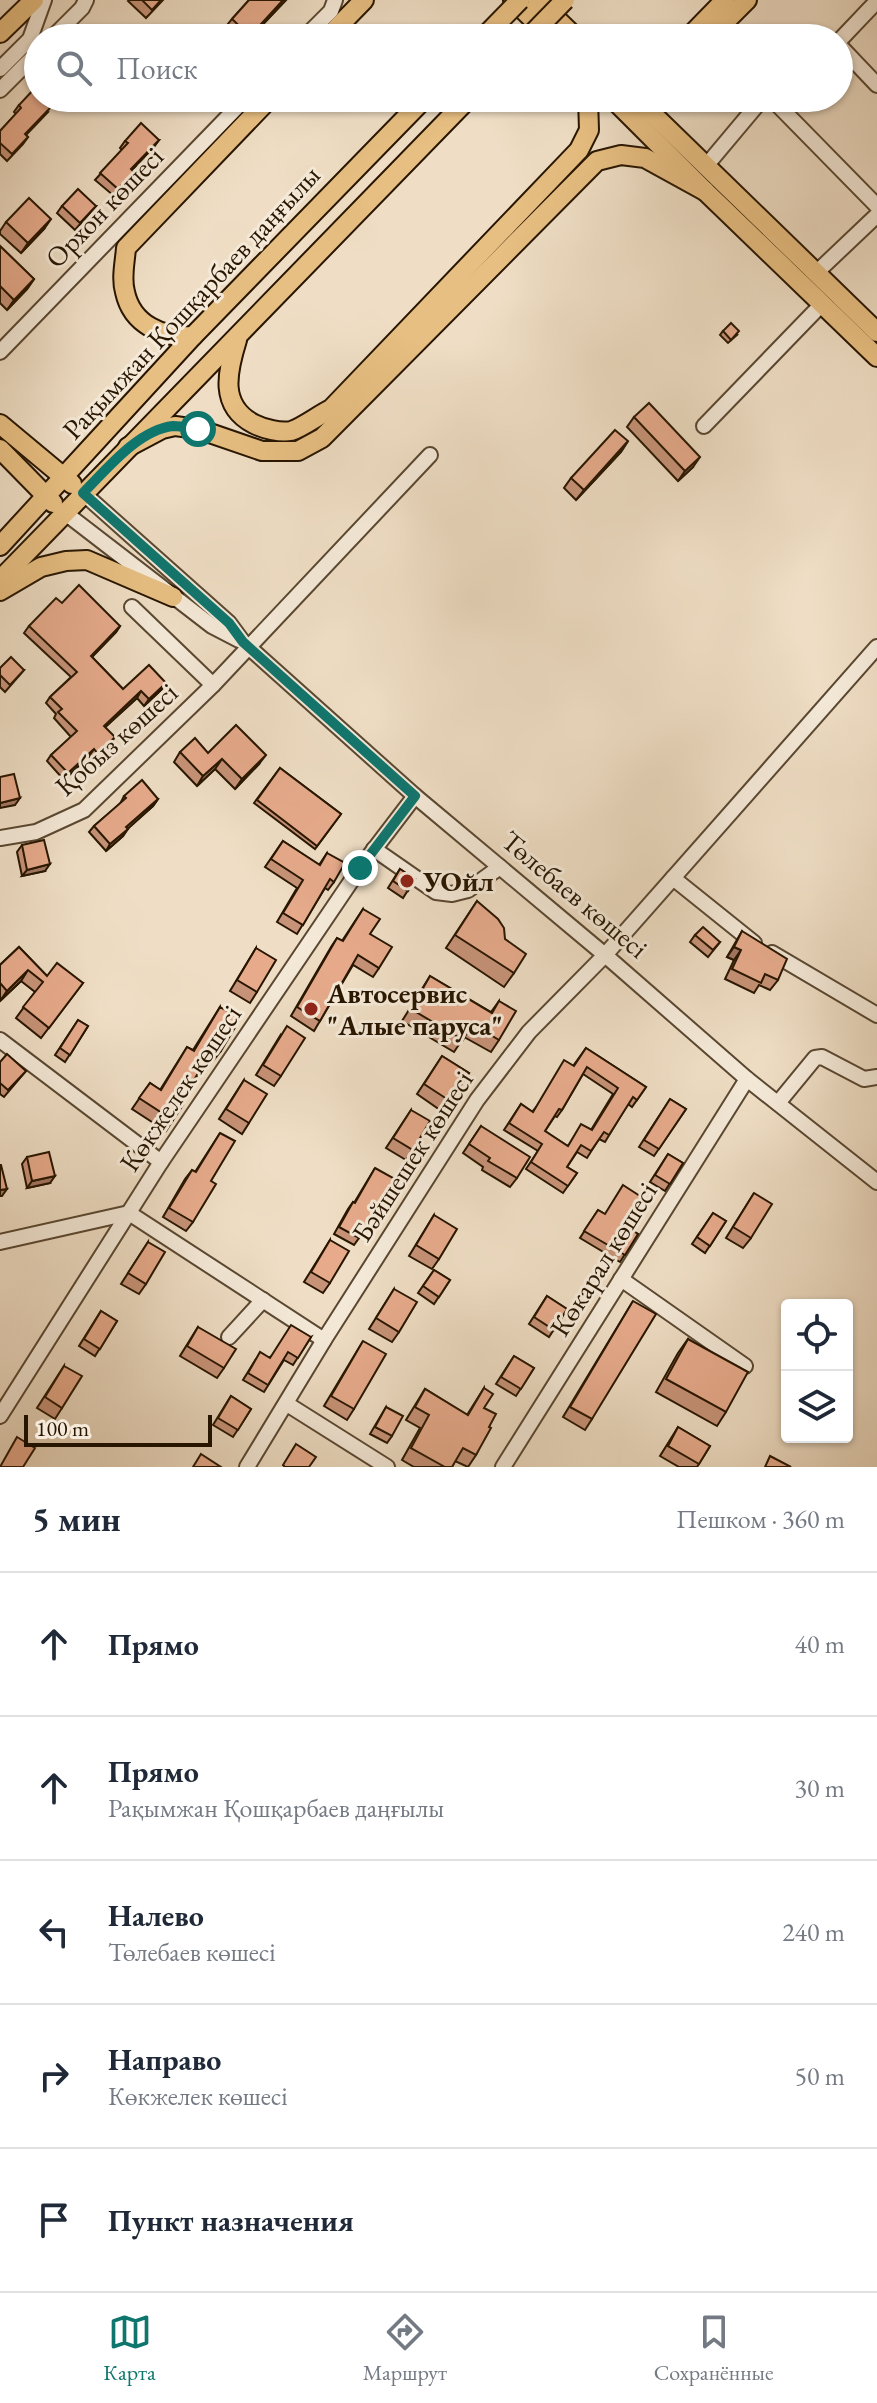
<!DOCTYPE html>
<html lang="ru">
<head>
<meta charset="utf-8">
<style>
	:root { --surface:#fff; --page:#f6f6f7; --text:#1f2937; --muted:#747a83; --line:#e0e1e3; --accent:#0f766e }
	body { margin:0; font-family:"EB Garamond",serif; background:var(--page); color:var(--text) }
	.controls { position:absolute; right:24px; bottom:24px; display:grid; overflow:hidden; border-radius:8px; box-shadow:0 2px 6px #0004 }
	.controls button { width:72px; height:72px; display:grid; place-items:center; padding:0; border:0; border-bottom:2px solid var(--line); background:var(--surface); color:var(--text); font:40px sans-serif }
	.scale { position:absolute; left:24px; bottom:20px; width:188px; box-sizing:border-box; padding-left:8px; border:4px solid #271500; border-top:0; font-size:22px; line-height:28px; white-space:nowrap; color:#271500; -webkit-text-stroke:6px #f5ead9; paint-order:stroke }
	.stop { position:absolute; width:24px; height:24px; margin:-18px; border:6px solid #0f766e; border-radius:50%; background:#fff }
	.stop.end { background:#0f766e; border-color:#fff; box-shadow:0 2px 8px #0008 }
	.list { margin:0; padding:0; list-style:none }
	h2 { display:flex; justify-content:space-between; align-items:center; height:104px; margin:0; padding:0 32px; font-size:34px }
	h2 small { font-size:26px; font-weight:400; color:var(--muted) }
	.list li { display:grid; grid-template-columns:52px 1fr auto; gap:24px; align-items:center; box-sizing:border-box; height:144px; padding:0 32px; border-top:2px solid var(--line) }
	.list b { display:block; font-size:30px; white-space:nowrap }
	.list p { margin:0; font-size:26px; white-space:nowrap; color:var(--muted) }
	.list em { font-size:26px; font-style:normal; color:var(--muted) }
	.icon { flex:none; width:44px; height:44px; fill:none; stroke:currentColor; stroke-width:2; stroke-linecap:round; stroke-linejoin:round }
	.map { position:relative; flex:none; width:877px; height:1467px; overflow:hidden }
	.search { position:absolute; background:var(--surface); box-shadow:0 2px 6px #0004; left:24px; right:24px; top:24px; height:88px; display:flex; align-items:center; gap:20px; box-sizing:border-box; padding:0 28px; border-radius:44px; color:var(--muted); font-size:30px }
	.sheet { height:824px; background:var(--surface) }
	nav { display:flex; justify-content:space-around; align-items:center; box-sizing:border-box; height:112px; border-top:2px solid var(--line); background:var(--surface); font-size:22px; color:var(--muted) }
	nav a { display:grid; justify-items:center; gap:4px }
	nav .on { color:var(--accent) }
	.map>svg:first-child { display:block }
</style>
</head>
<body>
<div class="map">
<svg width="877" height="1467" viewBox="0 0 877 1467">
	<rect width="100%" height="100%" fill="#efdec5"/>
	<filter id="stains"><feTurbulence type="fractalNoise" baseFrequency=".0025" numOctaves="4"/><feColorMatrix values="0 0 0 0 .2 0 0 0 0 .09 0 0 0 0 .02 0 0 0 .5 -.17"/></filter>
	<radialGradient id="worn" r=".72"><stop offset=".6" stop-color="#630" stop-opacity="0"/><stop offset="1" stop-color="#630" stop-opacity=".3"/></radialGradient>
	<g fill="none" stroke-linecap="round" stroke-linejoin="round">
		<g stroke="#594731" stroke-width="18">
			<g id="minor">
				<polyline points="52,38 82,8 86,0"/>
				<polyline points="304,38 331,11 335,0"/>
				<polyline points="839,41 877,1"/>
				<polyline points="839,45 877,85"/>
				<polyline points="0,69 30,39 44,0"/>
				<polyline points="0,90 38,52"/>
				<polyline points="771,98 877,206"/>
				<polyline points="706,166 763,98"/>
				<polyline points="816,273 877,215"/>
				<polyline points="0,352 246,98"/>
				<polyline points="704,426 822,304"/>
				<polyline points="83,493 229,623 243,642 415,796 605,955 747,1079 877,1182"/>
				<polyline points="64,512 212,626 239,640"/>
				<polyline points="132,607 213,685"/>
				<polyline points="0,838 36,832 84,810 213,685 430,455"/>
				<polyline points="374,849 436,892 452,894 468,890 500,867"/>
				<polyline points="673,878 754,943"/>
				<polyline points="772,953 877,1015"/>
				<polyline points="0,1040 161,1162"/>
				<polyline points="778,1103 815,1058 822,1057 864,1079 877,1077"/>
				<polyline points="0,1242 129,1213 324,1340"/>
				<polyline points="621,1279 745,1366"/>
				<polyline points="229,1337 263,1300"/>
				<polyline points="287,1404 387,1467"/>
				<polyline points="0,1416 161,1162 360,868 415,796"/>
				<polyline points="247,1467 324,1340 477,1100 529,1032 605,955 877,647"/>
				<polyline points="503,1467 747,1079"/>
			</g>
		</g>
		<g stroke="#271500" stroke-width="22">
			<g id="major">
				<polyline points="513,0 552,38"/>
				<polyline points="537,0 576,38"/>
				<polyline points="0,33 34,0"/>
				<polyline points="327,38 364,0"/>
				<polyline points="688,38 725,0"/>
				<polyline points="709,38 747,0"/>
				<polyline points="612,98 705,191 877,357"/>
				<polyline points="636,98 877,332"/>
				<path d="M193,336C163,338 132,325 125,292C121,278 125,262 126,248L270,98"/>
				<path d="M237,340C227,372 219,406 254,424C264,429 280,433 291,431C302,428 320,414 331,409L579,150L589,130L588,98"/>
				<polyline points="0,424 72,484"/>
				<polyline points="128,447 162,429 175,426 198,429 262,451 298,451 322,438 597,161 621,155 645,158 705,191"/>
				<polyline points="0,449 53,503"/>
				<polyline points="0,546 193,336 425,98"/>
				<polyline points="0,580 469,98"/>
				<polyline points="0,591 41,567 66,561 87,560 173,597"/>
			</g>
		</g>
		<use href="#minor" stroke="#f5ead9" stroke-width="14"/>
		<use href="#major" stroke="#e8bf82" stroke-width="18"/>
		<g stroke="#271500" stroke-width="22" stroke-linecap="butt">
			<g id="major-bridge">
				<polyline points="483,38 520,0"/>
				<polyline points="528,38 565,0"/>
			</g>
		</g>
		<use href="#major-bridge" stroke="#e8bf82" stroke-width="18"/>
	</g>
	<g fill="#c79378" stroke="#271500" stroke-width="2" fill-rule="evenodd">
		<polygon points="129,0 163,0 146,18 128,1"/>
		<polygon points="249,0 286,0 250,38 234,38 224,29 232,19"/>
		<polygon points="19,105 48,112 26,135 28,137 23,144 7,161 0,154 0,131 16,114 14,112"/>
		<polygon points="159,140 132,170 134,172 130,179 114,196 95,180 122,150 120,148 125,141"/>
		<polygon points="62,206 96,206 75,230 57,213"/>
		<polygon points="6,222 44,229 21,253 0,234 0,231"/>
		<polygon points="0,246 34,279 27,289 7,310 0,303"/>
		<polygon points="723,331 737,335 728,343 720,335"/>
		<polygon points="634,417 693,467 678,481 627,427"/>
		<polygon points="628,441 621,452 576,500 564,488 571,478"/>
		<polygon points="62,603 120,626 116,632 92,657 123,689 161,690 144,706 137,698 105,727 110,744 93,760 89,756 64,780 47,761 51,755 71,737 54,718 56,714 46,703 50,697 71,677 24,633 29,626"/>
		<polygon points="0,668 24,670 5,692 0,687"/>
		<polygon points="180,752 208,753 259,764 235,789 215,769 197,786 174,762"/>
		<polygon points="280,768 341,814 315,849 254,803"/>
		<polygon points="124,796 158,799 153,806 128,828 123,836 106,851 89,832 94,826 120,804"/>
		<polygon points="283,841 319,865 327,853 334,882 328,890 325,888 297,934 277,922 297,888 265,867"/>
		<polygon points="22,845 45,871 22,876 17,852"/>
		<polygon points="400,869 415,879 403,898 388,888"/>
		<polygon points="477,901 505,939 514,973 504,987 446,948"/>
		<polygon points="363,909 379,968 373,977 353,965 314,1031 291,1016 331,947 337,938 342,941"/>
		<polygon points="742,931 778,980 770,990 759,985 754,993 725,979 734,960 727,957"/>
		<polygon points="695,935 720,942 708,957 690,942"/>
		<polygon points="19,947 47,976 83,983 41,1038 16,1018 35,992 21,981 0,1001 0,965"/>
		<polygon points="256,948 257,992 250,1003 230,991"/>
		<polygon points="430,976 491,1012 499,1001 499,1040 491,1052 464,1037 454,1052 402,1021"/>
		<polygon points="220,1007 221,1051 213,1061 208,1058 180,1103 173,1120 166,1131 132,1109 150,1083 160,1090 187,1047 193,1050"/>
		<polygon points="78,1020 88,1026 65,1062 55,1055"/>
		<polygon points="280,1036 281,1076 274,1086 256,1075"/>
		<path d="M586,1048L646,1087L632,1107L628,1104L605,1142L599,1139L587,1158L577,1152L567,1167L577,1173L563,1193L526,1169L538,1151L504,1130L521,1104L532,1112L573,1066ZM583,1074L613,1094L591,1130L567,1146L545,1131L555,1116L557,1117L562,1110Z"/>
		<polygon points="442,1056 469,1073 443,1112 417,1094"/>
		<polygon points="0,1062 26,1071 4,1097 0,1094"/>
		<polygon points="244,1080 249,1123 242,1134 219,1119"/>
		<polygon points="670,1099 686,1109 654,1156 639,1147"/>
		<polygon points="411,1110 413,1150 406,1160 386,1148"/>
		<polygon points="481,1126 517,1178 510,1187 482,1170 483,1167 463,1153"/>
		<polygon points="220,1133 193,1222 186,1231 163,1217 185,1179 192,1170 195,1172"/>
		<polygon points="668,1154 683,1163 665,1191 650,1182"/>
		<polygon points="27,1157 50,1183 27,1188 22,1164"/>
		<polygon points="375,1168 359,1238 354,1245 334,1234 348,1209 353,1202 354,1203"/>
		<polygon points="754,1193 751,1238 743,1248 726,1238"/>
		<polygon points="598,1210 638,1234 620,1262 580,1238"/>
		<polygon points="713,1213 726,1221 705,1253 692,1244"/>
		<polygon points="434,1215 439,1259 432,1269 409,1256"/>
		<polygon points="330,1240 330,1283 323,1293 304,1282"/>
		<polygon points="148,1242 146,1284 139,1294 121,1284"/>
		<polygon points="434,1270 450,1280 434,1304 418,1293"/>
		<polygon points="394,1289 399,1332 392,1342 369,1329"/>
		<polygon points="547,1296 567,1309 549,1337 529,1324"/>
		<polygon points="633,1301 592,1419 585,1430 563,1417"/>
		<polygon points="101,1311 117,1321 95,1356 79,1346"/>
		<polygon points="198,1327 224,1368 217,1378 180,1356"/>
		<polygon points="311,1337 293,1365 284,1360 264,1392 243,1380 256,1359 270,1357"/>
		<polygon points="688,1339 726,1412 717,1426 656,1392 678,1353"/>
		<polygon points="363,1341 354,1409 347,1420 324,1406"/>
		<polygon points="514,1356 534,1368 516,1396 496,1384"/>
		<polygon points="64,1366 62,1408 55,1419 37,1408"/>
		<polygon points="484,1388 484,1408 489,1427 476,1455 468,1467 455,1461 452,1467 414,1467 402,1460 420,1428 406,1420 425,1389 467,1415"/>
		<polygon points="231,1396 251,1409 233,1437 213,1425"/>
		<polygon points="386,1407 392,1436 387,1443 370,1434"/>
		<polygon points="678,1427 710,1446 697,1467 679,1467 660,1456"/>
	</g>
	<g fill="#a27862" stroke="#271500" stroke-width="2">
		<polygon points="283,0 286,0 250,38 248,38"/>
		<polygon points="159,140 154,147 126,176 131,169"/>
		<polygon points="51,219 44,229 21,253 28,243"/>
		<polygon points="34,279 27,289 7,310 14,300"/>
		<polygon points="628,441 621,452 576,500 584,490"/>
		<polygon points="700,457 693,467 678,481 685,471"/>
		<polygon points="120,626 116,632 87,662 91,656"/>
		<polygon points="166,683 161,690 144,706 149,699"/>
		<polygon points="141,691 137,698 100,732 104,726"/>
		<polygon points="115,737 110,744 93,760 98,754"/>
		<polygon points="94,749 89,756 64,780 68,773"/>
		<polygon points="266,755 259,764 235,789 242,779"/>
		<polygon points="222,759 215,769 197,786 203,776"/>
		<polygon points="20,798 15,805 0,808 0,803"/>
		<polygon points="158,799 153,806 122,834 126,827"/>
		<polygon points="128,829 123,836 106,851 110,844"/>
		<polygon points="50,864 45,871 22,876 27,870"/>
		<polygon points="734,947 741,950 734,960 727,957"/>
		<polygon points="28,970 21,981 0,1001 7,991"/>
		<polygon points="55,1176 50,1183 27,1188 32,1181"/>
		<polygon points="7,1189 2,1196 0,1196 0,1190"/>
	</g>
	<g fill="#e7ab8c" stroke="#271500" stroke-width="2" fill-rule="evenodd">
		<polygon points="142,0 161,0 152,10"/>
		<polygon points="249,0 283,0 250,36 232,19"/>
		<polygon points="35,88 38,91 38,98 45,98 53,105 25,134 28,137 12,154 0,143 0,131 21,108 19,105"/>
		<polygon points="141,123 159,140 131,169 134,172 118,189 100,173 128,143 125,141"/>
		<polygon points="78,189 96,206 80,223 62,206"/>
		<polygon points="29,198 51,219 28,243 6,222"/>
		<polygon points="0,246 34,279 14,300 0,286"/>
		<polygon points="731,323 739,331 731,340 723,331"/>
		<polygon points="649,403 700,457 685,471 634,417"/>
		<polygon points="615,430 628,441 584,490 571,478"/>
		<polygon points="79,585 120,626 91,656 123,689 149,665 166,683 149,699 141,691 104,726 115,737 98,754 94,749 68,773 51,755 77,731 58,712 62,709 50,697 77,672 29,626 56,598 62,603"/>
		<polygon points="11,657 24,670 10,685 0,675 0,668"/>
		<polygon points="236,725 266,755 242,779 222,759 203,776 180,752 195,738 208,753"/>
		<polygon points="280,768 341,814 317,846 257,800"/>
		<polygon points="14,774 20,798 0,803 0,777"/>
		<polygon points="142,780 158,799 126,827 128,829 110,844 94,826 126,798 124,796"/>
		<polygon points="44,840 50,864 27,870 22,845"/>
		<polygon points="283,841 320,865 327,853 345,863 334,882 330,879 303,925 283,913 303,880 271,859"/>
		<polygon points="400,869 415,879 408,891 393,881"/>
		<polygon points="477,901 498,919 504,928 505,939 526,954 514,973 455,935"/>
		<polygon points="363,909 380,919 370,934 392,947 379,968 358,955 320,1021 297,1007 337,938 343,941"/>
		<polygon points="703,927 720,942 713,950 695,935"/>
		<polygon points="742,931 787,959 778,980 765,974 761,983 732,969 741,950 734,947"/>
		<polygon points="19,947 47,976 57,963 83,983 49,1028 23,1007 43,982 28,970 7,991 0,983 0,965"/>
		<polygon points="256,948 276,960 257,992 237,980"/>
		<polygon points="430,976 492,1013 499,1001 516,1011 499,1040 472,1024 463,1040 411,1009"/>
		<polygon points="220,1007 240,1019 221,1051 214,1047 180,1103 183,1105 173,1120 139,1098 150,1083 161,1090 187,1047 194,1051"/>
		<polygon points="78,1020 88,1026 70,1055 60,1048"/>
		<polygon points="287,1026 305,1038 281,1076 263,1065"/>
		<path d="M586,1048L646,1087L637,1100L633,1097L609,1135L604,1132L591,1151L581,1145L567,1167L577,1173L568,1186L531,1162L542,1144L509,1123L521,1104L533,1112L564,1060L574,1066ZM587,1067L618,1088L592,1130L581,1124L568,1146L545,1131L559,1109L562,1110Z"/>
		<polygon points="7,1054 26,1071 8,1090 0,1083 0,1062"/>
		<polygon points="442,1056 469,1073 450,1101 424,1084"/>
		<polygon points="244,1080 267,1094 249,1123 226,1109"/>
		<polygon points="670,1099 686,1109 659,1149 644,1140"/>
		<polygon points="411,1110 430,1121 413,1150 393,1138"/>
		<polygon points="481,1126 530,1157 517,1178 488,1161 490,1158 469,1144"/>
		<polygon points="220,1133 235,1141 211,1181 216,1184 193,1222 169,1208 192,1170 196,1172"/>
		<polygon points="49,1152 55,1176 32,1181 27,1157"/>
		<polygon points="668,1154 683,1163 670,1184 655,1175"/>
		<polygon points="0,1165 1,1165 7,1189 0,1190"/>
		<polygon points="375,1168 395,1179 359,1238 339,1227 353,1202 355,1203"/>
		<polygon points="623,1185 643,1198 626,1226 638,1234 625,1255 584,1231 598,1210 605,1214"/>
		<polygon points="754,1193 772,1204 751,1238 733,1227"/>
		<polygon points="713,1213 726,1221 710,1246 697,1237"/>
		<polygon points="434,1215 457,1229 439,1259 416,1245"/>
		<polygon points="330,1240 349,1251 330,1283 311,1272"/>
		<polygon points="148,1242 165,1252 146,1284 128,1273"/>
		<polygon points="434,1270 450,1280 439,1297 423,1286"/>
		<polygon points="394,1289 417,1302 399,1332 376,1318"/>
		<polygon points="547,1296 567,1309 554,1330 534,1317"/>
		<polygon points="633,1301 656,1314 592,1419 570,1407"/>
		<polygon points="101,1311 117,1321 100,1349 84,1339"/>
		<polygon points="291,1325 311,1337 298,1358 288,1352 268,1385 248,1373 260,1352 270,1358"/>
		<polygon points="198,1327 236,1349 224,1368 187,1346"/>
		<polygon points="688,1339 748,1372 726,1412 666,1379"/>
		<polygon points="363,1341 386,1354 354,1409 331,1396"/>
		<polygon points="514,1356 534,1368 521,1389 501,1377"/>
		<polygon points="64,1366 82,1376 62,1408 45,1397"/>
		<polygon points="484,1388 493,1394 484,1408 496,1414 489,1427 491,1428 476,1455 463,1448 452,1467 445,1467 411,1448 429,1415 415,1407 425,1389 468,1415"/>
		<polygon points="231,1396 251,1409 238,1430 218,1418"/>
		<polygon points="386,1407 403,1416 392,1436 375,1427"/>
		<polygon points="678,1427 710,1446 699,1464 668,1446"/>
		<polygon points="17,1437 35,1448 23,1467 0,1467"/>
		<polygon points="296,1444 316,1457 309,1467 285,1467 283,1465"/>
		<polygon points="201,1454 221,1467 193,1467"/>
		<polygon points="770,1456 791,1467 765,1467"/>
	</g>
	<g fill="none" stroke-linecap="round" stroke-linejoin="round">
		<path stroke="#0f766e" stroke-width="10" d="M198,429C190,428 181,426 173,426C138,430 107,469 83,493L229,623L243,642L415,796L360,868"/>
	</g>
	<g fill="#8f2418" stroke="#f5ead9" stroke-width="3">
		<circle cx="407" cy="881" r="8"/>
		<circle cx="311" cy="1009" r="8"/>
	</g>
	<g text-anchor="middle" stroke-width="6" stroke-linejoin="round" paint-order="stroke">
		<g font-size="28" fill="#271500" stroke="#f5ead9">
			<text transform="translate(104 207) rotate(-46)" y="10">Орхон көшесі</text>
			<text transform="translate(191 302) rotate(-47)" y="10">Рақымжан Қошқарбаев даңғылы</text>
			<text transform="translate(116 739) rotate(-42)" y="10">Қобыз көшесі</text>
			<text transform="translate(575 894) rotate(40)" y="10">Төлебаев көшесі</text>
			<text transform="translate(180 1088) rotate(-56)" y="10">Көкжелек көшесі</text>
			<text transform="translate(412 1156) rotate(-57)" y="10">Бәйшешек көшесі</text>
			<text transform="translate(603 1259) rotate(-58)" y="10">Көкарал көшесі</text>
		</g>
		<g font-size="28" font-weight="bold" fill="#271500" stroke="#f5ead9" text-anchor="start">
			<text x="423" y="891">УОйл</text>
			<text x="327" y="1003">Автосервис<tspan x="327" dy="32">"Алые паруса"</tspan></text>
		</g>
	</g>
	<rect width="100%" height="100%" filter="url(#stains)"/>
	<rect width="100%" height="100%" fill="url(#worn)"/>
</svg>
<div class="controls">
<button><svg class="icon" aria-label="locate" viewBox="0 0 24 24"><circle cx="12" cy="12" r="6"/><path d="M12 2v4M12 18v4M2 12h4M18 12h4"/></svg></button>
<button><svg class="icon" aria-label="layers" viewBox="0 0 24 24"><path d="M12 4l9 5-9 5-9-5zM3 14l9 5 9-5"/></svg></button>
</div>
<div class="scale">100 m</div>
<div class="stop" style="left:198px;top:429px"></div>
<div class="stop end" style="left:360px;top:868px"></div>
<div class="search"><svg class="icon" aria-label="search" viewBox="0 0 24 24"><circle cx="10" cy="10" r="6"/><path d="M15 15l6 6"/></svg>Поиск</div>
</div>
<section class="sheet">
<h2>5 мин<small>Пешком · 360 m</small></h2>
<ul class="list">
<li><svg class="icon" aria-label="ahead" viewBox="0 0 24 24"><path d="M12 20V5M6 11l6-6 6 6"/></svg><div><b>Прямо</b></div><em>40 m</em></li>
<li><svg class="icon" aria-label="ahead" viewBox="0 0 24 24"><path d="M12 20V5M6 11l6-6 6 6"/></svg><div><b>Прямо</b><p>Рақымжан Қошқарбаев даңғылы</p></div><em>30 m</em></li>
<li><svg class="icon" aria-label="left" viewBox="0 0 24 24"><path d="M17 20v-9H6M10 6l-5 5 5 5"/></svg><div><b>Налево</b><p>Төлебаев көшесі</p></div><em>240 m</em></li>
<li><svg class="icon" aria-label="right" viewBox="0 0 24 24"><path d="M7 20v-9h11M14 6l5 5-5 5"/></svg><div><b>Направо</b><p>Көкжелек көшесі</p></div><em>50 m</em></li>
<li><svg class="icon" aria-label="arrive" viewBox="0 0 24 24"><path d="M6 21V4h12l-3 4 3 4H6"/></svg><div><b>Пункт назначения</b></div></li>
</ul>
</section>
<nav>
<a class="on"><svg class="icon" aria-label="map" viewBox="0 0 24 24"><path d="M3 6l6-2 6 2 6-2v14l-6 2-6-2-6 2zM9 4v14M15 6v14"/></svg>Карта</a>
<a><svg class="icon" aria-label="directions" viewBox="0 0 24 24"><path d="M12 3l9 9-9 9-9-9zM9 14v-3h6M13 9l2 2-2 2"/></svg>Маршрут</a>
<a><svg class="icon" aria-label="saved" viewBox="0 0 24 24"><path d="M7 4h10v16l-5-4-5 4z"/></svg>Сохранённые</a>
</nav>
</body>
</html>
